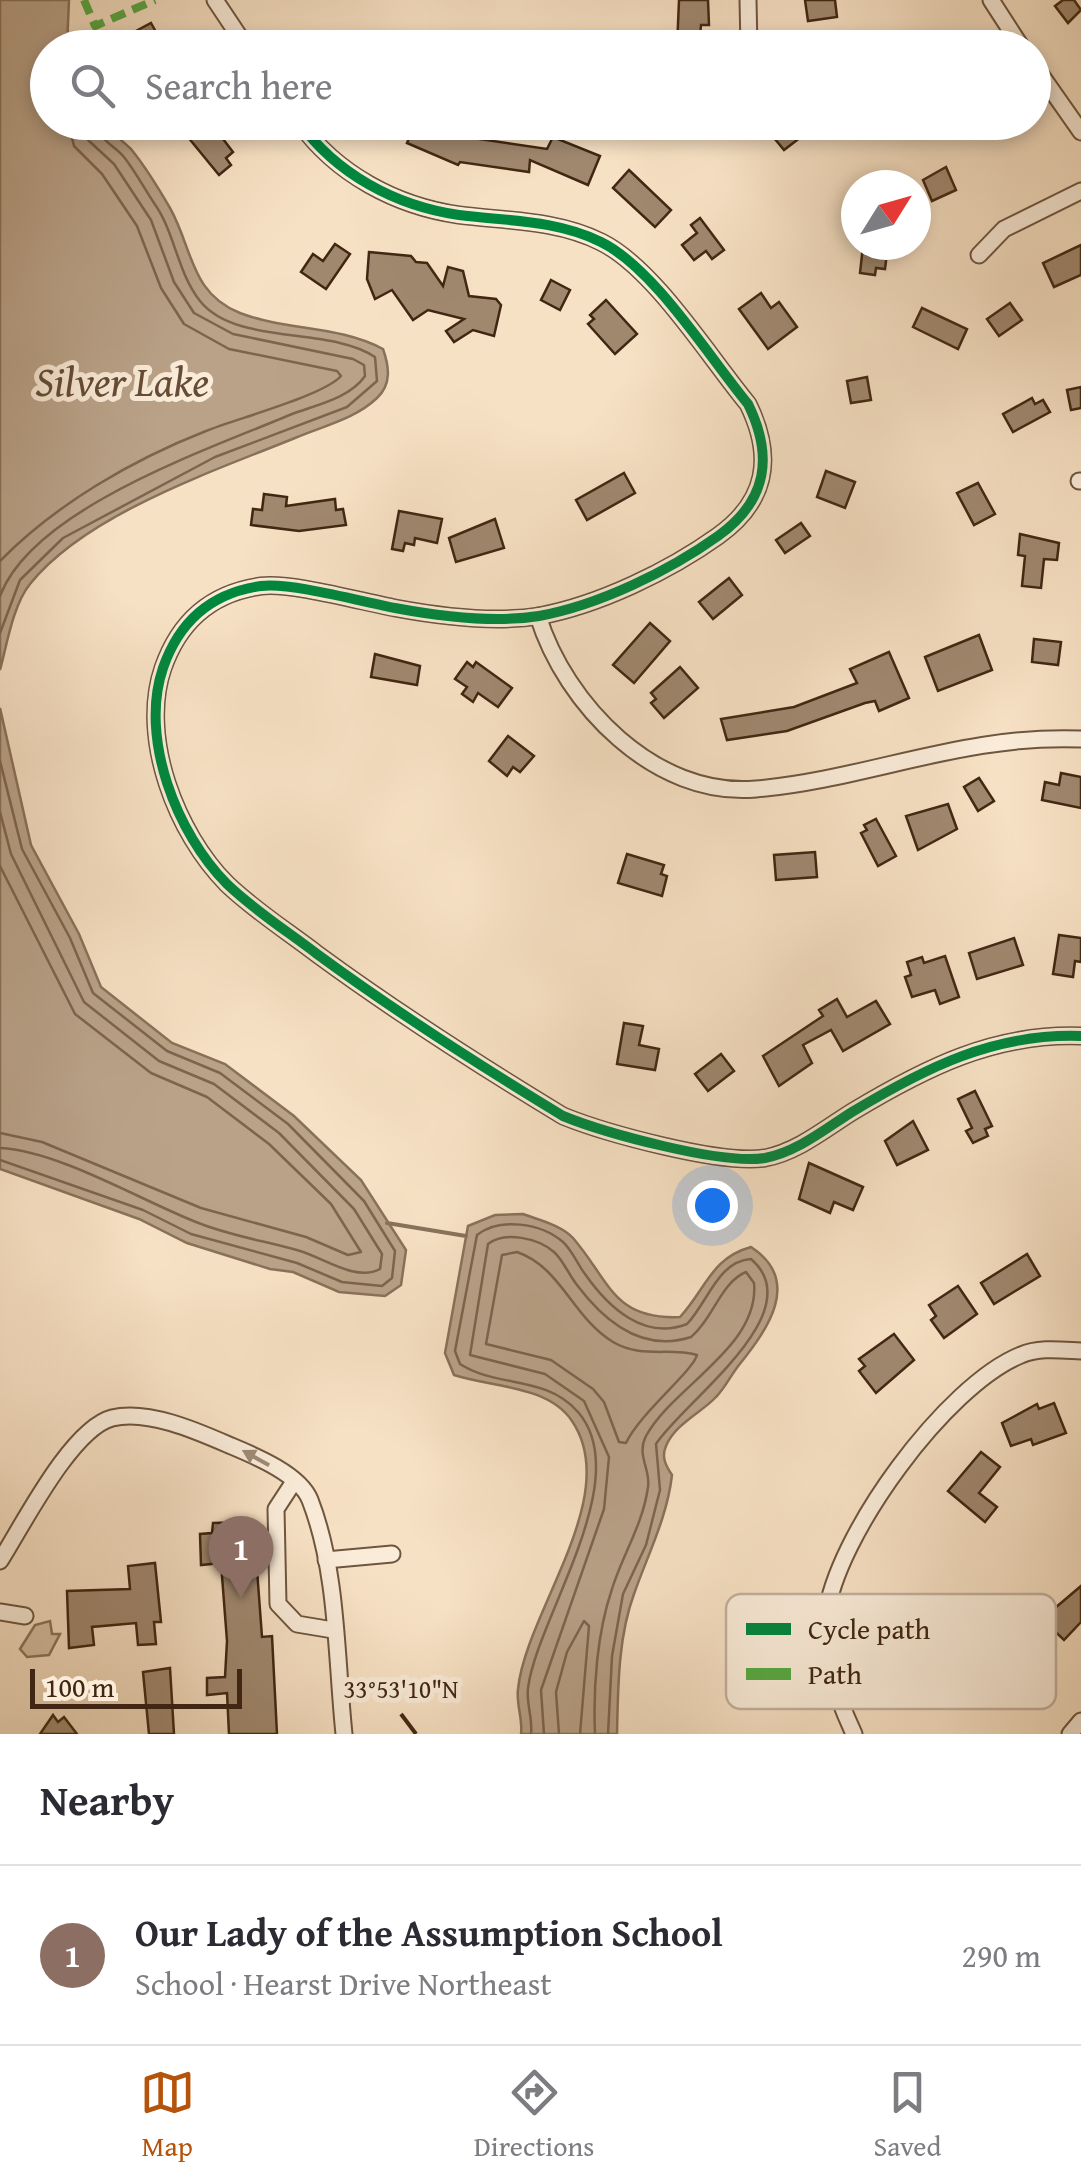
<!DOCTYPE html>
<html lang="en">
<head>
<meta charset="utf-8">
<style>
	:root { --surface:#fff; --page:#f7f7f7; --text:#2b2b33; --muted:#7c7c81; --line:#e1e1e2; --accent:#b45309 }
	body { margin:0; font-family:"Gentium Book Plus",serif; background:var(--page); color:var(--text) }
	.compass { position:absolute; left:841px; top:170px; width:90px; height:90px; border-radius:50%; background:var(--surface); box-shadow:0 5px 15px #0003; rotate:53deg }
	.scale { position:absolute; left:30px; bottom:25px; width:212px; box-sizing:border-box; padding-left:10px; border:5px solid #412713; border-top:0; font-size:28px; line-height:35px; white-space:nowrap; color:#412713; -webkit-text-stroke:8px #faecd9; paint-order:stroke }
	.you { position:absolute; left:712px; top:1205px; width:35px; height:35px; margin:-25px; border:8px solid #fff; border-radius:50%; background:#1a73e8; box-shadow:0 0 0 15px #1a73e833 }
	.badge { display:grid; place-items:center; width:65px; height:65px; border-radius:50%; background:var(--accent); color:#fff; font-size:32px; font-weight:700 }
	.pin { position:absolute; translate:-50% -82px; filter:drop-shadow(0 2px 5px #0008) }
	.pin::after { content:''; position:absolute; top:52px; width:35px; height:30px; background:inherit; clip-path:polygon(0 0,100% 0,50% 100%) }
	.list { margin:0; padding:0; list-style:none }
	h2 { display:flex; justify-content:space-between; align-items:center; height:130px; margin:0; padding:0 40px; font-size:42px }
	h2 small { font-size:32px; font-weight:400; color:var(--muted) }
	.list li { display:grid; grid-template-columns:65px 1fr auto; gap:30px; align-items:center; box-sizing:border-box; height:180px; padding:0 40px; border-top:2px solid var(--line) }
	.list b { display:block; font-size:38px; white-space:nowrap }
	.list p { margin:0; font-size:32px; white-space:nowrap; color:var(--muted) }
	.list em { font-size:32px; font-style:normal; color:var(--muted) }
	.icon { flex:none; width:55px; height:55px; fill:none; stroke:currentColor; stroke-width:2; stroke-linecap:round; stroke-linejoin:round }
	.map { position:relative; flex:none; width:1081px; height:1734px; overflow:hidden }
	.search { position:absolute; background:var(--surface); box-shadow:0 5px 15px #0003; left:30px; right:30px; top:30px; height:110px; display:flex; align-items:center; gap:25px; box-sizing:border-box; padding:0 35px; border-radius:55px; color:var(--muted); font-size:38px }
	.sheet { height:310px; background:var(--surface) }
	nav { display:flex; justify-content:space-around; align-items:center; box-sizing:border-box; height:140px; border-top:2px solid var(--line); background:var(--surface); font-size:28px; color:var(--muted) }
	nav a { display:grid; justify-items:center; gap:5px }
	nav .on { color:var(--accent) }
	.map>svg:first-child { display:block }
</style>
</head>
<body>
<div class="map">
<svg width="1081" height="1734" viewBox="0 0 1081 1734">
	<rect width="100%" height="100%" fill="#f7e1c4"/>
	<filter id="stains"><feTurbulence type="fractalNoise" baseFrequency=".002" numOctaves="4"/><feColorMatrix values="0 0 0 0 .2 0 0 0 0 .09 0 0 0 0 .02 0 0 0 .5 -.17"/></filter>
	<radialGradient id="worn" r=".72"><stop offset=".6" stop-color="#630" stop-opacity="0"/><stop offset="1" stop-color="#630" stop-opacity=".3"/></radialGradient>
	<polygon fill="#d8c1a6" stroke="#8c745c" stroke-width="2.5" points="50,1621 52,1634 60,1634 49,1655 27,1657 20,1649 35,1625"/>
	<g fill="#b9a288" stroke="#897159" stroke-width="2.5">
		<path d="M0,0H69L67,47L48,48V122L103,123C111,133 122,140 131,149C144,165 159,189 170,208C193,249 190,293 240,313C287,331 338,325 383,349C389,366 392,384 377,398C355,419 323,426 295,438C214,471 86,514 30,584C13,605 7,644 0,670Z"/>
		<polygon points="0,708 31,845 79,934 101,987 172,1043 225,1064 294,1116 361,1180 406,1250 401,1285 385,1296 339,1292 293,1272 270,1269 187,1243 139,1219 0,1169"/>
		<path d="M523,1214C539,1220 561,1225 573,1238C610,1281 613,1320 680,1317C706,1289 711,1258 751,1247C803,1281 767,1330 739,1365C731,1375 725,1388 716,1397C701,1413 675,1424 666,1446C661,1457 666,1466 672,1475C667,1518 648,1554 634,1594C618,1637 618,1689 617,1734H521C523,1719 516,1704 518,1689C526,1611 623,1496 572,1421C548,1385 490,1387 454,1375L445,1353L468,1226L495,1215Z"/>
	</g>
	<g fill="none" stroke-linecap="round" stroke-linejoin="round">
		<g stroke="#7d644e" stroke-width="2.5">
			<path d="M0,561C56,504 132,460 206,431C235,419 323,396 341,376L337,371L229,349L184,324L161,288L137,226L102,174L74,146L68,122"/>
			<path d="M0,596C33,508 210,449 292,414C316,405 350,398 365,376L364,365L353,359L233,334L194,313L174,282L151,220L114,164L88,140L83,122"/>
			<path d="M0,633L20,580L63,538L215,457L347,407L377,381L375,357C329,326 236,346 200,301C177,272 175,232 154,203C144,188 135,171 124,157C114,145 98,140 96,122"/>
			<polyline points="0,761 22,849 70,938 93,993 167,1051 220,1073 288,1124 364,1201 395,1251 392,1278 382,1286 342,1282 297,1263 191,1234 143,1210 0,1160"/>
			<path d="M0,812L11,854L84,1002L159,1061L214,1084L279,1133L354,1209L382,1254L380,1269C356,1282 324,1258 300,1251C266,1241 230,1236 196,1222C140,1200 59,1151 0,1148"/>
			<polyline points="0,866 75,1014 151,1073 207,1097 269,1144 331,1204 361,1252 348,1255 306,1237 201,1208 42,1142 0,1133"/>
			<path d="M517,1252C561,1267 573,1318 613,1342C642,1359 669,1347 697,1355C693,1371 640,1413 626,1443L619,1442L604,1402L593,1389L551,1360L486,1344L502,1255Z"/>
			<path d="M531,1734C533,1719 526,1703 528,1688C537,1617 636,1479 578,1412C546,1375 497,1388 460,1364L455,1351L477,1235C499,1217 541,1223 563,1242C572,1250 578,1265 585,1274C608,1307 644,1341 687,1324C708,1302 718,1261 751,1259C813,1312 683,1402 656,1444L660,1490L646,1545L623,1594L612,1656L608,1734"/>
			<path d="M544,1734L541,1690L604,1509L609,1457L584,1401L545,1374L470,1355L488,1244C505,1231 538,1238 554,1252C563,1260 569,1275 577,1285C604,1321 642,1353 691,1337C713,1319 721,1282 746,1272L754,1283C760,1347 673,1386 646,1436C636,1455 651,1470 648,1487C643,1524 623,1554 612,1589C597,1633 593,1688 595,1734"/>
			<polyline points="559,1734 556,1692 567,1652 584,1621 589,1626 580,1734"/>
		</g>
		<polyline stroke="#897159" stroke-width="4" points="387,1223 466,1236"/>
	</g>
	<g fill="#a0886f" stroke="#412713" stroke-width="2.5">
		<polygon points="679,0 708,0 709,25 701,25 699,48 677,48"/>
		<polygon points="805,0 835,0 837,17 808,21"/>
		<polygon points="1063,0 1074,0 1081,10 1068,23 1055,6"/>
		<polygon points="151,23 165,48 128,48 123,38"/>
		<polygon points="938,34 947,48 918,48"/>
		<polygon points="203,122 210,122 233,152 226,158 231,165 219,175 187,136"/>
		<polygon points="416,122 451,122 448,127 473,138 547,149 553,137 600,156 588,185 530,160 529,172 460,162 458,165 407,143"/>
		<polygon points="761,122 789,122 801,137 784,150"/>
		<polygon points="946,167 956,190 932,201 923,180"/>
		<polygon points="629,170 671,210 655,227 613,188"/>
		<polygon points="700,218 724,250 712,259 706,251 694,260 682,245 697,233 691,225"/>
		<polygon points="335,244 350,254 326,289 301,272 313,254 323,261"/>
		<polygon points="869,245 888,245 885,269 876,268 875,275 860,273 863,246"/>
		<polygon points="1081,245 1081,275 1054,287 1043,263"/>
		<polygon points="369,252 411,256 416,262 427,263 443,286 448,267 463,271 469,296 496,299 501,305 494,336 473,330 454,342 446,331 464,319 428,310 413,320 392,290 375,299 367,279"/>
		<polygon points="551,280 570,290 560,310 541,300"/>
		<polygon points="761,293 771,308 779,302 797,327 768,349 739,309"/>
		<polygon points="606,300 637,334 615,354 588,324 594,319 590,315"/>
		<polygon points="1010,303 1022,320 999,336 987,319"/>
		<polygon points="922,308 967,329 958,349 913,327"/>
		<polygon points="867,377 871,400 851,403 847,381"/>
		<polygon points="1081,387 1081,408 1071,410 1067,390"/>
		<polygon points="1032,398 1035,404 1043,400 1050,412 1013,432 1003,414"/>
		<polygon points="826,471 855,482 845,508 817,497"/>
		<polygon points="624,473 635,493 587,520 576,500"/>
		<polygon points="978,483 995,514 974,525 957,493"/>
		<polygon points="264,494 287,497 286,506 335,499 336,510 343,509 346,525 299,531 251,525 253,509 262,510"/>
		<polygon points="399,511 442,519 437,543 415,538 414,545 405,543 403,551 392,549"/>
		<polygon points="495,519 504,548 456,562 449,538"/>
		<polygon points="801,523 810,536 785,553 776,540"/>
		<polygon points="1020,534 1059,543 1057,560 1044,559 1041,588 1022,586 1025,556 1018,555"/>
		<polygon points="729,578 742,595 713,619 699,602"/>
		<polygon points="650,623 670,641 634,683 613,665"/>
		<polygon points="979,635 992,670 938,691 925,657"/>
		<polygon points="1034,639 1061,642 1058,665 1032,662"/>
		<polygon points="889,652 909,698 879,711 875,701 865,703 787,731 727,740 721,719 794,707 857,683 850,669"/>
		<polygon points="375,654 420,666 417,685 371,677"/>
		<polygon points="467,662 473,667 476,662 512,688 498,707 478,693 473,702 462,694 467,687 455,679"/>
		<polygon points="680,667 698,688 664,718 651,703 656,699 651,693"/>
		<polygon points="508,736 534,756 520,772 513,767 507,776 489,761"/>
		<polygon points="1061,773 1081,777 1081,808 1042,800 1045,782 1059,785"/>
		<polygon points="979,778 994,801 978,811 964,787"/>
		<polygon points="948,804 957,829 918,850 906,816"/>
		<polygon points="876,819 896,856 878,866 861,833 867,830 864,825"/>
		<polygon points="815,852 817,877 776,880 774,855"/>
		<polygon points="627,854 664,865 661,874 667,876 662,896 618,883"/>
		<polygon points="1059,935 1081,938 1081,962 1075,961 1073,977 1053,974"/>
		<polygon points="1014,938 1023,965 977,979 969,953"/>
		<polygon points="945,956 959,997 940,1004 935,990 912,997 905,977 911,975 907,962 922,957 924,963"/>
		<polygon points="837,999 847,1017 876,1001 890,1024 843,1051 831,1030 803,1045 812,1063 779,1086 763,1056 823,1016 819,1010"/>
		<polygon points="624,1023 643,1026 639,1045 659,1049 655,1070 617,1064"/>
		<polygon points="721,1054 734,1071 708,1091 695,1074"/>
		<polygon points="975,1091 992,1126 985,1129 988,1136 973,1143 966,1131 972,1128 958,1099"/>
		<polygon points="913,1121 928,1150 897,1165 885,1141"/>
		<polygon points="809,1163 863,1187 853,1210 834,1202 830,1213 799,1199"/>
		<polygon points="1027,1254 1040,1276 994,1304 981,1283"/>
		<polygon points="958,1286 977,1314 944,1338 931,1320 936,1316 929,1305"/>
		<polygon points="894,1334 914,1360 876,1393 859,1371 865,1366 859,1359"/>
		<polygon points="1054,1403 1066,1433 1033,1445 1031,1439 1011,1446 1002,1423 1037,1404 1039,1409"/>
		<polygon points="981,1452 1000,1467 979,1493 997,1507 985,1522 948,1491"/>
		<polygon points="248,1522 248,1529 254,1529 262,1637 272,1636 277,1734 229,1734 227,1693 207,1695 207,1678 225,1677 227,1641 221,1563 201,1565 200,1534 212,1533 213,1523"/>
		<polygon points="155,1563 161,1622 154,1622 156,1644 138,1645 136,1623 92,1627 94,1645 69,1648 67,1591 130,1589 128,1566"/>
		<polygon points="1081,1586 1081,1622 1064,1640 1042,1619"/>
		<polygon points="170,1668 174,1734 149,1734 143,1672"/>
		<polygon points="53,1715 58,1722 64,1717 77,1734 40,1734"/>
	</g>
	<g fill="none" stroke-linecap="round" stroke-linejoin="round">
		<g stroke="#6e563f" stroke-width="19">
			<g id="minor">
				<polyline points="215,0 247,48"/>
				<polyline points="748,0 749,48"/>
				<polyline points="991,0 1022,48"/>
				<polyline points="1034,65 1081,132"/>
				<path d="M299,122C336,174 396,206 459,215C507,221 557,220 601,242C654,268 709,357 748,404C774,457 767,501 718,536C669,571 599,605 539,616C496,623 438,616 395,608C363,602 291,582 261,586C211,593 179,622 163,668C139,738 177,834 227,884C254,910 287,931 317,954C396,1012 479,1065 563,1116C605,1133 721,1165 765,1158C797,1152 825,1129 852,1112C925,1068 994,1033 1081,1036"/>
				<polyline points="979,255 1004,229 1081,191"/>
				<polyline points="1079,481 1081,481"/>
				<path d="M538,616C565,704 655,798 756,789C868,779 964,734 1081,739"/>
				<polyline points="293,1483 276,1509 278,1604 297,1624 333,1630"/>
				<polyline points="326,1560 392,1554"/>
				<path d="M0,1561C23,1525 71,1429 112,1418C147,1409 197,1431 229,1445C253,1455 300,1474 310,1500C338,1572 336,1658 344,1734"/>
				<polyline points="0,1612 25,1616"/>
				<path d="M854,1734C837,1697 822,1658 826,1617C835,1537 946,1385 1021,1355C1039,1347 1061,1350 1081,1351"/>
				<polyline points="1070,1734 1081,1721"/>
			</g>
		</g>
		<use href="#minor" stroke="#faecd9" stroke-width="15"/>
		<polyline stroke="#56aa42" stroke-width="8" stroke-dasharray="15 8" stroke-linecap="butt" points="84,0 95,26 155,0"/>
		<g stroke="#faecd9" stroke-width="16">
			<path id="cycleway" d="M299,122C336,174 396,206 459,215C507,221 557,220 601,242C654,268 709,357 748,404C774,457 767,501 718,536C669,571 599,605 539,616C496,623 438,616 395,608C363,602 291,582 261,586C211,593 179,622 163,668C139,738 177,834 227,884C254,910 287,931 317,954C396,1012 479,1065 563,1116C605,1133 721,1165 765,1158C797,1152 825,1129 852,1112C925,1068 994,1033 1081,1036"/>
		</g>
		<use href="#cycleway" stroke="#00873e" stroke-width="10"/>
	</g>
	<defs><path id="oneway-solid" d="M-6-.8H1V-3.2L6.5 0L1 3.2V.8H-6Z" transform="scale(2.5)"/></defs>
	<use fill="#9e8a76" href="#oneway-solid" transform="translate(256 1458) rotate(-151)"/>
	<path fill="none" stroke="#412713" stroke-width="4" d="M401,1714L416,1734"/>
	<g text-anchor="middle" stroke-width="10" stroke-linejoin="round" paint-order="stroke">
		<g font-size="42" font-style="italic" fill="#654c36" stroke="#faecd9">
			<text x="122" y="396">Silver Lake</text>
		</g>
	</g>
	<rect x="726" y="1594" width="330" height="115" rx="15" fill="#faecd9" stroke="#c2b19e" stroke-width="2.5"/>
	<rect x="746" y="1623" width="45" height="12" fill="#00873e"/>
	<rect x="746" y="1668" width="45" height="12" fill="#56aa42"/>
	<g font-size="28" fill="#412713">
		<text x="808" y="1639">Cycle path</text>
		<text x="808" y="1684">Path</text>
	</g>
	<g font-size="25" text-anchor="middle" fill="#412713" stroke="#faecd9" stroke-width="10" stroke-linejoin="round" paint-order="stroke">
		<text x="401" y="1698">33°53'10"N</text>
	</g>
	<rect width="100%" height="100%" filter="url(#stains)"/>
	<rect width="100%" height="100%" fill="url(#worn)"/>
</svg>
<svg class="compass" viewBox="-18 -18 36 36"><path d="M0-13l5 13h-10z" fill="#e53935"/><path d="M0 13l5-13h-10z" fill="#7c7c81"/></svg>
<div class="scale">100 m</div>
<div class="you"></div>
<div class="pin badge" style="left:241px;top:1598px;background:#8d6e63">1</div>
<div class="search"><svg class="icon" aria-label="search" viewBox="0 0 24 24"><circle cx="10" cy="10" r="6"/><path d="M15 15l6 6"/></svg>Search here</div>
</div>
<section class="sheet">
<h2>Nearby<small></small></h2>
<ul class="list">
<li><span class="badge" style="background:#8d6e63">1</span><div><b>Our Lady of the Assumption School</b><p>School · Hearst Drive Northeast</p></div><em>290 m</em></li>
</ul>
</section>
<nav>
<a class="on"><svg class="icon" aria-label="map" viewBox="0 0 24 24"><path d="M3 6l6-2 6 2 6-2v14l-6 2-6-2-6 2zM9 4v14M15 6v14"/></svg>Map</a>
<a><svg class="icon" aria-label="directions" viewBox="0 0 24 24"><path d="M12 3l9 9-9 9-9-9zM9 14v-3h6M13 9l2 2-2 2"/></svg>Directions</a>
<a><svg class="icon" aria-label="saved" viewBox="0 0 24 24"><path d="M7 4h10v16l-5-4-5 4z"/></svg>Saved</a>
</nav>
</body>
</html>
